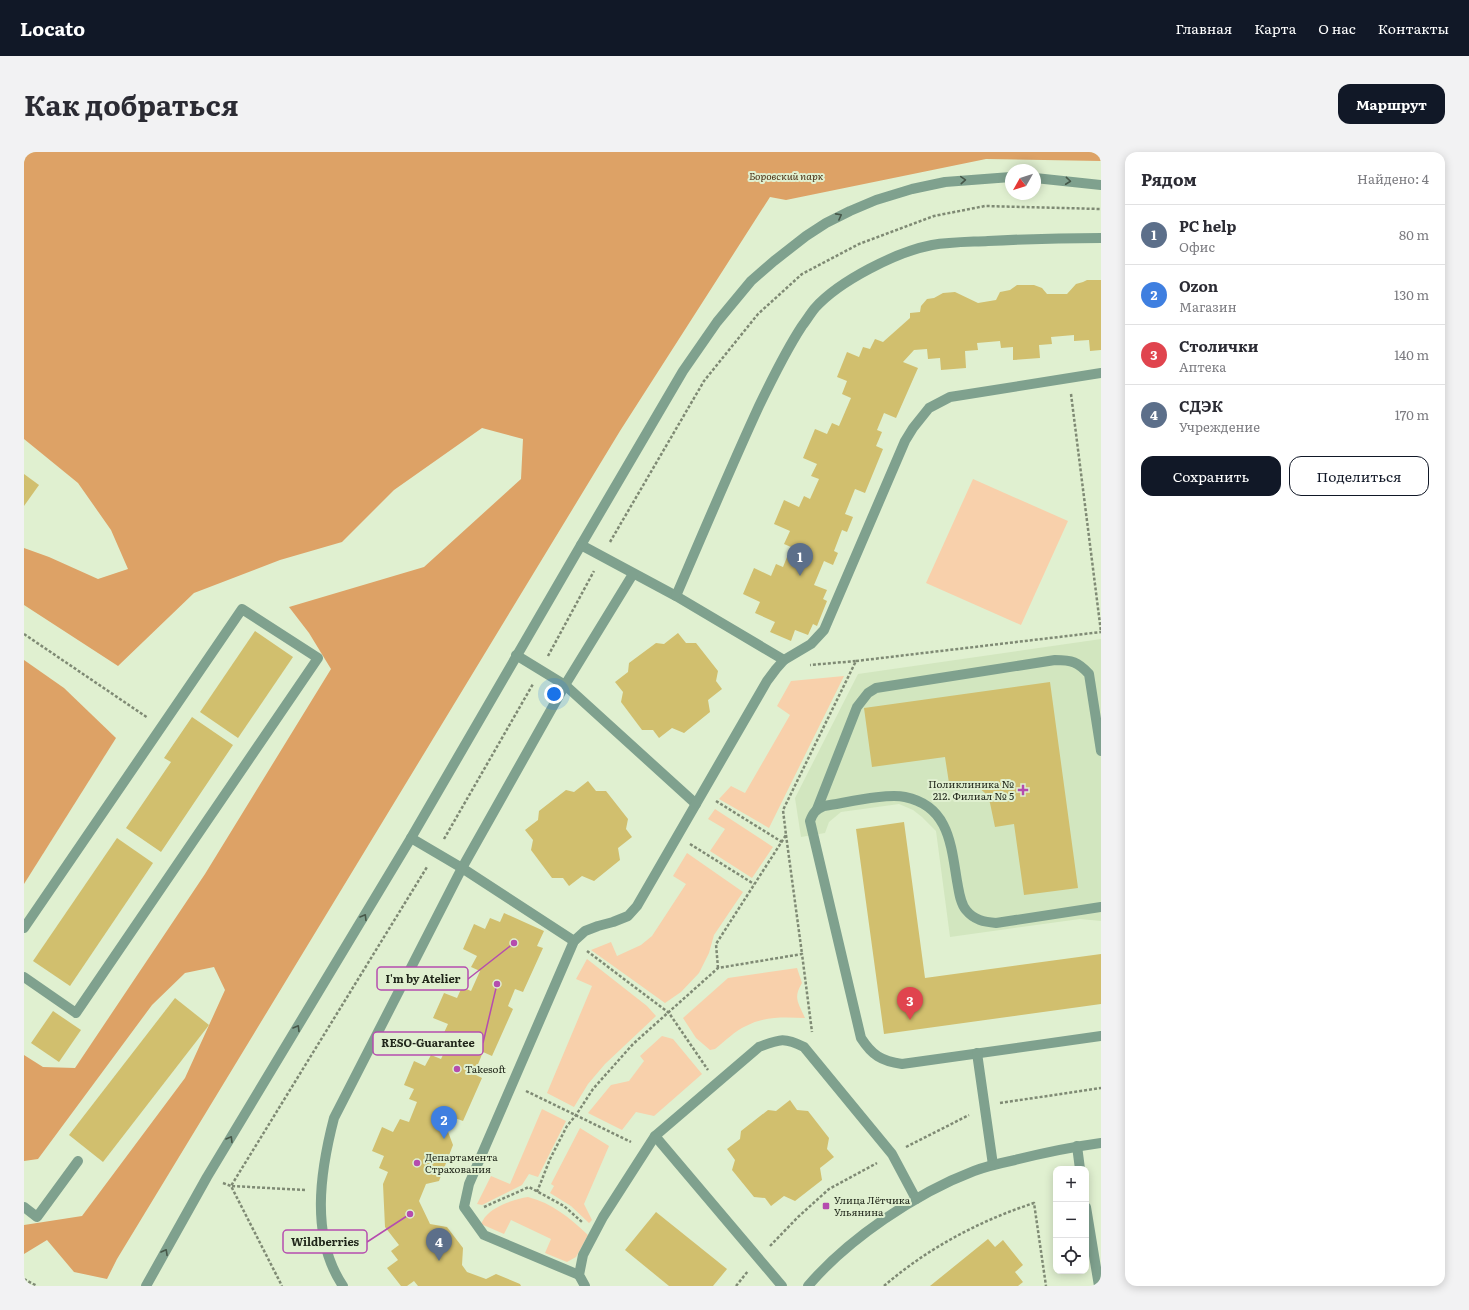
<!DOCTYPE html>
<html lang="ru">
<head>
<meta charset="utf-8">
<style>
	:root { --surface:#fff; --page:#f2f2f3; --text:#2b2b33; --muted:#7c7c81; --line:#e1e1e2; --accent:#111827 }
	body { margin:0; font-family:Literata,serif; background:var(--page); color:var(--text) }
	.controls { position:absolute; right:12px; bottom:12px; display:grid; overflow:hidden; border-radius:8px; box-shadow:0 2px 10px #0003 }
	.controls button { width:36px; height:36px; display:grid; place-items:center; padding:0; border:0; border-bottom:1px solid var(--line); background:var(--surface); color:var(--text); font:20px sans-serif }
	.compass { position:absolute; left:981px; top:12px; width:36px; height:36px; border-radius:50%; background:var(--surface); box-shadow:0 2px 10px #0003; rotate:231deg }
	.you { position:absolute; left:530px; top:542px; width:14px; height:14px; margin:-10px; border:3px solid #fff; border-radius:50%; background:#1a73e8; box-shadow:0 0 0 6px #1a73e833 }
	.badge { display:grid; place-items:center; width:26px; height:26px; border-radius:50%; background:var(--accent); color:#fff; font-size:13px; font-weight:700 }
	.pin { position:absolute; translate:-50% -33px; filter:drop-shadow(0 1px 2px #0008) }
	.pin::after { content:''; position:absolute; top:21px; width:14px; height:12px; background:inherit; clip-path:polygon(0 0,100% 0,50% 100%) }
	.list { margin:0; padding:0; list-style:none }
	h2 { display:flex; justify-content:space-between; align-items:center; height:52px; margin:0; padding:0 16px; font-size:17px }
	h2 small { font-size:13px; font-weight:400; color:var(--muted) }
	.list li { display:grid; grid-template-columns:26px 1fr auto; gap:12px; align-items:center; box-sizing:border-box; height:60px; padding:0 16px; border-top:1px solid var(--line) }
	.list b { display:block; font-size:15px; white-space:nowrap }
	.list p { margin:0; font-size:13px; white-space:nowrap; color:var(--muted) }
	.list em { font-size:13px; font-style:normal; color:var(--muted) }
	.actions { display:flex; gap:8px; padding:12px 16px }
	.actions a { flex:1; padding:9px 0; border:1px solid var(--accent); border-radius:12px; text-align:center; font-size:14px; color:var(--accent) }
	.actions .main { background:var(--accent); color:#fff }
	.icon { flex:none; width:22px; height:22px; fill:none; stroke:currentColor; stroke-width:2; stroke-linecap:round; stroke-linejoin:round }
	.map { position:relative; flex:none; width:1077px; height:1134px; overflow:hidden; border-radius:12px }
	header { display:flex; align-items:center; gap:24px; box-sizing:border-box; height:56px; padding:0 20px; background:var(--accent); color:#fff }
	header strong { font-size:19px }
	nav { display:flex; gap:22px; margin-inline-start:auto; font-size:14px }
	.intro { display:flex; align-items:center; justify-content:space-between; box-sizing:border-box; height:96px; padding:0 24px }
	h1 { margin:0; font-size:28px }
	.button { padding:10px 18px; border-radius:12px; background:var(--accent); color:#fff; font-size:14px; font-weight:700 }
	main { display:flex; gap:24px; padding:0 24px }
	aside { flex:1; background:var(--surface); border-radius:12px; box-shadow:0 2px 10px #0003 }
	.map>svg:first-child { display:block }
</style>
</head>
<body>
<header>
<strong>Locato</strong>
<nav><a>Главная</a><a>Карта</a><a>О нас</a><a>Контакты</a></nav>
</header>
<div class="intro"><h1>Как добраться</h1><a class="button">Маршрут</a></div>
<main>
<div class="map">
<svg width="1077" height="1134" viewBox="0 0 1077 1134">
	<rect width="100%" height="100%" fill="#e0f0d0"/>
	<polygon fill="#d2e6bf" points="1077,487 1077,769 1056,767 926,785 912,679 898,665 889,658 875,652 817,660 805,670 801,681 777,685 771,646 834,522"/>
	<g fill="#f8d0ab">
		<polygon points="949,327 1044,369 997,473 902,431"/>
		<polygon points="820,524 745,676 695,647 707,634 721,641 766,563 753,554 767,529"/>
		<polygon points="691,657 749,695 728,726 686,699 701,677 684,667"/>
		<polygon points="663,701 719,740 690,783 685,801 675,821 657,840 641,851 567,798 587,790 593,804 617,793 628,784 662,732 649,724"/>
		<polygon points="563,807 623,854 632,864 581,912 564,932 550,955 523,941 568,834 552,827"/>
		<path d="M773,816L778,831C769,846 774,850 781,866C761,865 740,864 722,874C711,879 701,889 691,897L686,898L672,886L659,866L704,826Z"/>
		<polygon points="638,884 649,887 678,922 630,964 612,960 598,978 564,961 587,933 605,929 620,909 616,904"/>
		<polygon points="518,957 542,969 514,1025 505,1022 498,1033 458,1053 453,1052 467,1024 486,1032"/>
		<polygon points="556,976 585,994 560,1052 568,1068 565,1071 547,1054 526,1041 530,1034 527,1032"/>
		<path d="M504,1045C528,1051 546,1066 564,1083L552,1105L543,1110L521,1101L527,1087L487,1068L480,1082L457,1072C458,1070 460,1066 462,1064C470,1054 491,1047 504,1045Z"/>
	</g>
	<g fill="#dda266">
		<polygon points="0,0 1077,0 1077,9 962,7 762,48 746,45 596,279 93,1107 83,1127 50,1120 23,1088 0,1102 0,1073 58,1064 161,926 201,838 190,815 161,821 128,853 14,1007 0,1009 0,903 19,915 51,916 181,722 307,517 285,481 265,455 400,415 497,327 499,287 458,276 370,338 318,390 256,408 170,441 94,514 0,453 0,396 25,405 74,427 104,417 87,378 54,331 0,287"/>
		<polygon points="0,508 40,536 92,586 0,732"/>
	</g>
	<g fill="#d1bf6e">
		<polygon points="1063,128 1077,128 1077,198 1066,199 1065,188 1050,189 1050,183 1027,185 1028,192 1015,193 1016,206 989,208 989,195 977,196 976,189 953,191 954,198 941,199 942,216 917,218 916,206 904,207 903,197 890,198 879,210 894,216 872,266 860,261 853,278 858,280 852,294 859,297 841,341 831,337 821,362 829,365 823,380 818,378 810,399 814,401 809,413 800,409 790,433 803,438 799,447 803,449 793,474 789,472 784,483 771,478 767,489 746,480 751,470 731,461 736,450 719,442 730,416 747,424 752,412 759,415 767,395 760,392 766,379 750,372 760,348 775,355 780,344 786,347 795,327 787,324 793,312 779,306 791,277 803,282 808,271 815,274 827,246 818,242 823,229 813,225 823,200 835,205 839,195 846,197 851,187 859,190 886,166 886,161 896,160 897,154 903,147 910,146 919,141 931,140 954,151 972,148 976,140 986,138 993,133 1010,133 1018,136 1023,142 1043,142 1052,132 1059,130"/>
		<polygon points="0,322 15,333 0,354"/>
		<polygon points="231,479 269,505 214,586 176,560"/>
		<polygon points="654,481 662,491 672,491 694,519 692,529 698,537 684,548 686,560 660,581 648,576 635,586 629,578 618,578 597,550 599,540 591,530 604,520 605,511 632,491 640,492"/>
		<polygon points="1026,530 1054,736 1000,743 990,672 971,675 966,651 961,641 953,634 944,629 925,631 921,605 848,615 840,556"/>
		<polygon points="168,565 209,593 137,700 102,676 147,610 140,606"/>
		<polygon points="564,629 572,639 582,639 604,667 602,677 608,685 594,696 596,708 570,729 558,724 545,734 539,726 528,726 507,698 509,688 501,678 514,668 515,659 542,638 550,640"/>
		<polygon points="880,670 901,826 1077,802 1077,852 860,882 832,677"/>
		<polygon points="93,686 129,711 46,834 9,809"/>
		<polygon points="480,761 520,779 513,794 519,796 499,840 491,837 484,854 489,857 468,904 459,900 450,922 458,926 439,969 428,965 423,977 429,993 415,1029 402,1032 395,1049 406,1072 423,1075 439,1096 438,1113 443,1120 462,1127 472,1122 496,1132 497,1134 394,1134 390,1129 383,1134 377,1134 363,1116 374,1108 367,1099 375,1093 361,1075 359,1032 364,1020 355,1016 360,1004 348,999 358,975 369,980 376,967 385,970 393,950 385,947 390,937 380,933 390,909 401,914 407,903 417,907 427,886 419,883 424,872 409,866 420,841 433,846 438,835 447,839 456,819 447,815 453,804 439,797 450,772 461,777 466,766 476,770"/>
		<polygon points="151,846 185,873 79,1010 45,983"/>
		<polygon points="29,859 57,878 35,910 7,891"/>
		<polygon points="766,948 773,958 784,959 805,986 803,997 810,1005 796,1016 798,1028 771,1049 760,1044 747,1054 741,1046 730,1045 708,1018 711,1008 703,997 716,987 717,979 744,958 752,959"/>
		<polygon points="632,1060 703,1117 689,1134 645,1134 601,1098"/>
		<polygon points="964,1087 971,1095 979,1088 999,1113 991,1120 999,1130 994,1134 906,1134"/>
	</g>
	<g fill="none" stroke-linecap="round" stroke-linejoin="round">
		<g stroke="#7f8a74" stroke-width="2.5" stroke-dasharray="3 2" stroke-linecap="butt">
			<polyline points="1047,242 1077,480"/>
			<polyline points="586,390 680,229 734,162 778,122 835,92 910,64 961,54 1077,57"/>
			<polyline points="0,482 124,566"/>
			<polyline points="524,504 570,419"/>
			<polyline points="832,509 1077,480"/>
			<polyline points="692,649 758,690"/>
			<polyline points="762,683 778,802"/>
			<polyline points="420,687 509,532"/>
			<polyline points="666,692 730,732"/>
			<polyline points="563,799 645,861 684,918"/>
			<polyline points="694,816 692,792 762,683 759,658 832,509 786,513"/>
			<polyline points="502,939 607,990"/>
			<polyline points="976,951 1077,936"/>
			<polyline points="882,995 945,963"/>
			<polyline points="199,1031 207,1034 258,1134"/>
			<polyline points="281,1038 207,1034 403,715"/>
			<polyline points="513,1040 526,1007 543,974 552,963 569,937 609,892 694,816 778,802 788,880"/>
			<polyline points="460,1055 505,1035 540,1054 558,1070"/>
			<polyline points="746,1094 774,1065 805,1037 853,1011"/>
			<polyline points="0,1127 13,1134"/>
			<polyline points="712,1134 724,1119"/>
			<path d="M860,1134C904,1096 955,1069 1010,1051L1022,1134"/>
		</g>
		<g stroke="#7fa18e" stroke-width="10">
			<polyline points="557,393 652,444 760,508"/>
			<path d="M652,444C679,381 706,317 735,254C748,227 761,200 778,174C782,169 786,162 791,156C815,129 872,100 908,93C926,90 945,90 964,89C1002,87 1039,86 1077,86"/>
			<polyline points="492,503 541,533 672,652"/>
			<path d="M793,657L833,555L844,541L852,536L1031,508C1048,508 1054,510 1065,522L1077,599"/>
			<polyline points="387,686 438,716 550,789"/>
			<path d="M1077,755L972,771C960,770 950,768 942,758C936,751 935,739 933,729C927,693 925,654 881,645C862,641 821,651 800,654C791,658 789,661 786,669L837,886C848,903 857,909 878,912L1077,884"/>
			<polyline points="0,776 218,457 294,506 52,861 0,825"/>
			<polyline points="953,901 969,1013"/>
			<polyline points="631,984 758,1134"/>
			<polyline points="0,1055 13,1065 54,1009"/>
			<polyline points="555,1123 460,1083 440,1055 445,1032 550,789 561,779 574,774 589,770 604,764 613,754 743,529 752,517 760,508 787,492 800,478 881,289 889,276 905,256 926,245 1077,221"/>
			<path d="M319,1134C286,1085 296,1020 310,966L438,716L541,533L609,422"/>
			<path d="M561,1134L555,1123L559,1103L579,1065L631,984L735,895C756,887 760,885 780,895L868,1002L892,1047"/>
		</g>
		<g stroke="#7fa18e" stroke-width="10">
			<polyline points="1011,26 1077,33"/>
			<polyline points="1053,994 1056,1017"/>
			<polyline points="1062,1055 1075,1134"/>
			<polyline points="122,1134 183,1025 387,686 557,393 659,219 693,170 727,129 750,109 782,84 802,71 826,59 852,48 888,37 921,30 987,25"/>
			<path d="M784,1134C824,1087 892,1041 950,1019C963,1014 977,1011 991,1008C1019,1001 1048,995 1077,991"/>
		</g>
	</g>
	<defs><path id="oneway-chevron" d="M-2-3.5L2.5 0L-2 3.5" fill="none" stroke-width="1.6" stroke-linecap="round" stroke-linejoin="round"/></defs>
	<g stroke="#475849">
		<use href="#oneway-chevron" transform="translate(939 28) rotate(-4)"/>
		<use href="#oneway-chevron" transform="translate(1044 29) rotate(6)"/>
		<use href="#oneway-chevron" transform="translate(815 64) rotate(-28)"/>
		<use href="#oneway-chevron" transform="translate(340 765) rotate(-59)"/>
		<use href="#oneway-chevron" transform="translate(273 876) rotate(-59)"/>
		<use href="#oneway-chevron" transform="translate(206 987) rotate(-59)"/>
		<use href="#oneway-chevron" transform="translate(141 1100) rotate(-61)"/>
	</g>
	<g fill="#b54caf" stroke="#e0f0d0" stroke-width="1.5">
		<path d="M997 632h4v4h4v4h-4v4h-4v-4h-4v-4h4z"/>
		<circle cx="433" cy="917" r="4"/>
		<circle cx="393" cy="1011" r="4"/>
		<rect x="798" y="1050" width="8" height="8" rx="2"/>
	</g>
	<g text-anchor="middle" stroke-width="4" stroke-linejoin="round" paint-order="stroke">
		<g font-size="10" font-style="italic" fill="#4a3117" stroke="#e0f0d0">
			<text x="762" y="28">Боровский парк</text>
		</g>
		<g font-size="10" fill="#21271b" stroke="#e0f0d0" text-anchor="start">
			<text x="990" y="636" text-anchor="end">Поликлиника №<tspan x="990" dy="12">212. Филиал № 5</tspan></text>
			<text x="441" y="921">Takesoft</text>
			<text x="401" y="1009">Департамента<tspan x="401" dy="12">Страхования</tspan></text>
			<text x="810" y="1052">Улица Лётчика<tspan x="810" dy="12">Ульянина</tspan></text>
		</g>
	</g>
	<path fill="none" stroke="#b54caf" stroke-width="1.5" d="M490 791L444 827M473 832L459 891M386 1062L343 1090"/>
	<g fill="#b54caf" stroke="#e0f0d0" stroke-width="1.5">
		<circle cx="490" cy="791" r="4"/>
		<circle cx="473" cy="832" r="4"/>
		<circle cx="386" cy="1062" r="4"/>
	</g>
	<g fill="#e0f0d0" stroke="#b54caf" stroke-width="1.5">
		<rect x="353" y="815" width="91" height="23" rx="4"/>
		<rect x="349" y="880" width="110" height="23" rx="4"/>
		<rect x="259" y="1078" width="84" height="23" rx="4"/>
	</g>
	<g font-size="11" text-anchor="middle" font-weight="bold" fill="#21271b">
		<text x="399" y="831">I'm by Atelier</text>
		<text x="404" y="895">RESO-Guarantee</text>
		<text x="301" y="1094">Wildberries</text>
	</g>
</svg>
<div class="controls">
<button>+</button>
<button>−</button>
<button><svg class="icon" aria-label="locate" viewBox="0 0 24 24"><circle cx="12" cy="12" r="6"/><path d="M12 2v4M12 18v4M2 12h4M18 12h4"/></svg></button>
</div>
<svg class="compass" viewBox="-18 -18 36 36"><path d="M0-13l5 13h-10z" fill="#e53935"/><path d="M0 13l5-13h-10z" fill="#7c7c81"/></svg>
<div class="you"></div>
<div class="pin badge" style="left:776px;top:424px;background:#5c6f8a">1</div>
<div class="pin badge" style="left:420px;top:987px;background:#3f7fe0">2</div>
<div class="pin badge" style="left:886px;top:868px;background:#e0444e">3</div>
<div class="pin badge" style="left:415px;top:1109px;background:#5c6f8a">4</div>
</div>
<aside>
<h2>Рядом<small>Найдено: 4</small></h2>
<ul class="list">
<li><span class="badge" style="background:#5c6f8a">1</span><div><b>PC help</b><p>Офис</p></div><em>80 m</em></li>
<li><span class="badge" style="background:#3f7fe0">2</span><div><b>Ozon</b><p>Магазин</p></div><em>130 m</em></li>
<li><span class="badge" style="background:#e0444e">3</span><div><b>Столички</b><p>Аптека</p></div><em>140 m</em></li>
<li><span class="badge" style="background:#5c6f8a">4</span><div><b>СДЭК</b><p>Учреждение</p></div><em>170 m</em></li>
</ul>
<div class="actions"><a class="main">Сохранить</a><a>Поделиться</a></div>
</aside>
</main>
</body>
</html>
